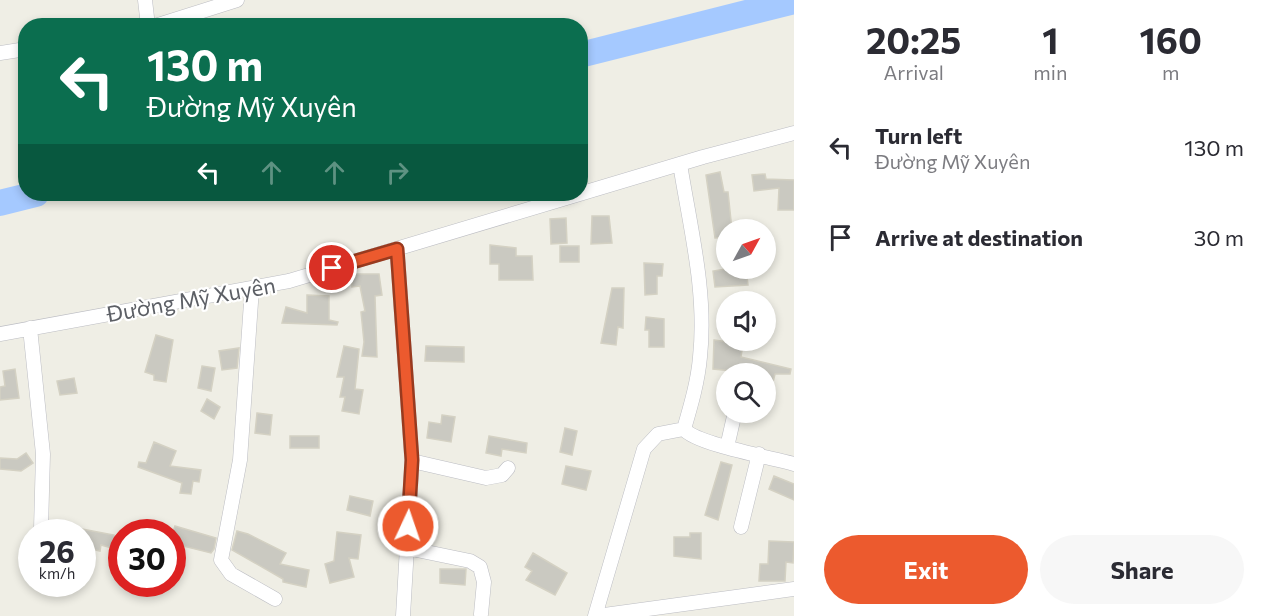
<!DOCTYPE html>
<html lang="en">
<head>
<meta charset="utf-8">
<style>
	body { margin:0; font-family:Commissioner,sans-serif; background:#f7f7f7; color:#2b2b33; height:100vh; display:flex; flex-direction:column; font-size:22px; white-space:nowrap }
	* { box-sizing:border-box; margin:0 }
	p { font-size:20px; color:#7c7c81 }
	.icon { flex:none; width:33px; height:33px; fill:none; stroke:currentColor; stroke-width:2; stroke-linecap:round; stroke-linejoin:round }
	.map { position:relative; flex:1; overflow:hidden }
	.details { display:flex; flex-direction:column; background:#fff; width:480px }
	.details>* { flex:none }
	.hud { position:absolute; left:18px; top:18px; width:570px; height:183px; border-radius:24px; box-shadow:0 3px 9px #0003; background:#0b6e4f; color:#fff; overflow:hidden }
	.needle { width:39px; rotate:50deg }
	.buttons { position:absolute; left:716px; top:219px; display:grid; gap:12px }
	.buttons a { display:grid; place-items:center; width:60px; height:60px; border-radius:50%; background:#fff; box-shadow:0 3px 9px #0003; font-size:30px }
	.speed { position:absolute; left:18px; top:519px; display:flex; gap:12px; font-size:30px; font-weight:700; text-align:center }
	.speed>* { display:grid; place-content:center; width:78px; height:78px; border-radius:50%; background:#fff; box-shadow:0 3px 9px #0003; line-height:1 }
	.speed small { font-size:15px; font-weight:400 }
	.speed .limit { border:9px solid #d22; background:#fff; color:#111 }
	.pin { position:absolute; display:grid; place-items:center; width:51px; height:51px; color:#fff; margin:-26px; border:3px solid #fff; border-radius:50%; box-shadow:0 2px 6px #0007 }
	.me { position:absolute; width:66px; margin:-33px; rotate:3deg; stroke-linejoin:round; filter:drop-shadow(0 0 4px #0008) }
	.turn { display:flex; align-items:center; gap:21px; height:126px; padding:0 30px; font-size:27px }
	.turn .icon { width:78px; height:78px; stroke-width:2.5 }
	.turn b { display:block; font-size:42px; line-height:51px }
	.lanes { display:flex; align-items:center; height:57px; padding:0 30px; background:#0003; justify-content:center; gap:30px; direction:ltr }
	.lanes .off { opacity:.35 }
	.eta { display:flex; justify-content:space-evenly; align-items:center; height:102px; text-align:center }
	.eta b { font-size:36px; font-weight:700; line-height:42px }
	.primary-button { display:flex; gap:12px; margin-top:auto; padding:12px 30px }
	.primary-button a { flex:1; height:69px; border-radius:36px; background:#ec5a2e; color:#fff; font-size:24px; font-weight:700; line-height:69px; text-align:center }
	.primary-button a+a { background:#f7f7f7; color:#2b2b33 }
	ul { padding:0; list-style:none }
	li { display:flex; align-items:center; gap:18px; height:90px; padding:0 30px }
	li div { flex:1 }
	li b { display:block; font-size:22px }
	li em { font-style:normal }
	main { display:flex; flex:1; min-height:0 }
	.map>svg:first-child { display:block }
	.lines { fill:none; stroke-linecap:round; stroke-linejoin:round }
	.river { stroke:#a5c9ff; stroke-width:26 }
	.building { fill:#cac9c1; stroke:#d4d1c3; stroke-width:1.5 }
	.street-casing { stroke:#bcbdc3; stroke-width:15 }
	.street { stroke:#fff; stroke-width:14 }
	.route-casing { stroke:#993a1e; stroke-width:15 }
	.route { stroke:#ec5a2e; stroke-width:10 }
	.labels { text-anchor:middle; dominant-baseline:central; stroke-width:4.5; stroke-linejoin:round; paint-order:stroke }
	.street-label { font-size:22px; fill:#5c5f65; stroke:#fff }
</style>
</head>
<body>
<main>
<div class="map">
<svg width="794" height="616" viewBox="0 0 794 616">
	<rect width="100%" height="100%" fill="#efeee5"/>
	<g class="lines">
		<path class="river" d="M 580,55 L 794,1
			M 0,203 L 36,194"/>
	</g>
	<path class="building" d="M 720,172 L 724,192 L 728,192 L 732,230 L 726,230 L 726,237 L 715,238 L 706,175 Z
		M 765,174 L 766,179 L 794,180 L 794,210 L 778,210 L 779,188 L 754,191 L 752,175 Z
		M 592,216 L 609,216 L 612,243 L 591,244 Z
		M 566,218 L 567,243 L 551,244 L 550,219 Z
		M 490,245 L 516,248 L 516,256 L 532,256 L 533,280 L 499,280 L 499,264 L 490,264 Z
		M 560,246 L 579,246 L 579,262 L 560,262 Z
		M 644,263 L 663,264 L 662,276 L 657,276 L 657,294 L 645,295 Z
		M 731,268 L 746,268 L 748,285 L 715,287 L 713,271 Z
		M 352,274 L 379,274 L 382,295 L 375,296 L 377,357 L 362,356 L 364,342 L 361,312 L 365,311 L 360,286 L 352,287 Z
		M 612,288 L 624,288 L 623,328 L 618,327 L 616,345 L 601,343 Z
		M 307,295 L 329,296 L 329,320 L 338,322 L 337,325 L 282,323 L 286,307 L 307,313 Z
		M 646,317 L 664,319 L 664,347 L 649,347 L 649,330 L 645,330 Z
		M 156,335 L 173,340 L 166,382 L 154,380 L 154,375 L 145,372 Z
		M 714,340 L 743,344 L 741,357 L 791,369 L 790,374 L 775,374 L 769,398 L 765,398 L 765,374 L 713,369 Z
		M 344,346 L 359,349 L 355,389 L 363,390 L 359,414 L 342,411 L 345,397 L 340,397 L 344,377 L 337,377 Z
		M 426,346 L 464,347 L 464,362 L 425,361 Z
		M 239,348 L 237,368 L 222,370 L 219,351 Z
		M 202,366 L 215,368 L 211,391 L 198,388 Z
		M 15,369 L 19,398 L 0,400 L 0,387 L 5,386 L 3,371 Z
		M 74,378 L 77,393 L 60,395 L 57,381 Z
		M 207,399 L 220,407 L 214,419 L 201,411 Z
		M 257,413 L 272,415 L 270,435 L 255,433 Z
		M 442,415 L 455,417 L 451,442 L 427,438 L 429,422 L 441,424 Z
		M 565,428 L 577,431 L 572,455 L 560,452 Z
		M 290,436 L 319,436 L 319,448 L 290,448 Z
		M 489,436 L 527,443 L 526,453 L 502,449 L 501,456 L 486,453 Z
		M 154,442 L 176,451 L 170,466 L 201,470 L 199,482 L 193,481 L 191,494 L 180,493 L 182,483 L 138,467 L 139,462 L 146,463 Z
		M 26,453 L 33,463 L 21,471 L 0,469 L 0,458 L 17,459 Z
		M 721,462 L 732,465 L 718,520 L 705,515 Z
		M 566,466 L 591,471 L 586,490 L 562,484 Z
		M 774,476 L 794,484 L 794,500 L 769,489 Z
		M 350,496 L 373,501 L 370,516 L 347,510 Z
		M 175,526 L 216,538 L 214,549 L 211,553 L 175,544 L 176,538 L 172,535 Z
		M 82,529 L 114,535 L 112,548 L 101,545 L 100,551 L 82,547 Z
		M 237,531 L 248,534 L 286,553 L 280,564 L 309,570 L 306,587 L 283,582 L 283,579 L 232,550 Z
		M 337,532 L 361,535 L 358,559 L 349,558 L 354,577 L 330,583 L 325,564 L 334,561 Z
		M 690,533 L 701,533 L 701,559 L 674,556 L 674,537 L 690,537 Z
		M 769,541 L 794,542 L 793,563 L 786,562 L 785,581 L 759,581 L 760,564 L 768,564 Z
		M 533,553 L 567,573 L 555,595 L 526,580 L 532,571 L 525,567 Z
		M 440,569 L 466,569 L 465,585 L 440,583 Z"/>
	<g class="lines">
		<defs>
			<path id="street" d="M 145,0 L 148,26
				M 155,26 L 237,0
				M 0,53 L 26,49
				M 680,164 C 690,227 707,292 700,357 C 698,381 691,405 684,429 C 695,444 773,458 794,464
				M 397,249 L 412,461 L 403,616
				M 252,288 L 240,460 L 221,560 L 231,574 L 275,599
				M 30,328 L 43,454 L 41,529
				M 0,334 L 289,281 L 703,157 L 794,133
				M 727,447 L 735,412
				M 412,461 L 486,478 L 502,475 L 508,468
				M 741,527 L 759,454
				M 407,548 L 470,561 L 480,567 L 484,582 L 481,614
				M 595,616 L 644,449 L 658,434 L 684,429
				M 597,616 L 794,589"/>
		</defs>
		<use href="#street" class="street-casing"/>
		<use href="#street" class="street"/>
	</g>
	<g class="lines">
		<defs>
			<path id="route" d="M 332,268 L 397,249 L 412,460 L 408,526"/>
		</defs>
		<use href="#route" class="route-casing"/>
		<use href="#route" class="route"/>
	</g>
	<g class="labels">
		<g class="street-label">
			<text transform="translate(191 299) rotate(-10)">Đường Mỹ Xuyên</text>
		</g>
	</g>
</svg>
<div class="buttons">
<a><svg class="needle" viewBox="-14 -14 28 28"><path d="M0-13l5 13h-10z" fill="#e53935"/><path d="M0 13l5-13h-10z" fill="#7c7c81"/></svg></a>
<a><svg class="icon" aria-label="sound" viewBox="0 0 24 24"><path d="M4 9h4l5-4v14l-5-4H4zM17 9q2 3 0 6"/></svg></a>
<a><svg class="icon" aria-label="search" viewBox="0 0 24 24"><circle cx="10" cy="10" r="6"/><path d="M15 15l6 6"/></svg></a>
</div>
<div class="speed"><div>26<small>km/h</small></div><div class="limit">30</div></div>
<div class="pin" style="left:332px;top:268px;background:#d93025"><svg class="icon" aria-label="arrive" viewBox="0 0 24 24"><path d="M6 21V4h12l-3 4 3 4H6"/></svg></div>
<svg class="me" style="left:408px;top:526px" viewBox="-20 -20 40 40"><circle r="17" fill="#ec5a2e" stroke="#fff" stroke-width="3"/><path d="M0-11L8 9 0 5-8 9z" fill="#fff"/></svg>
<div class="hud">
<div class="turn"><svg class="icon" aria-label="left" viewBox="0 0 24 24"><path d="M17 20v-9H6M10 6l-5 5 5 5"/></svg><div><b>130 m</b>Đường Mỹ Xuyên</div></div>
<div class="lanes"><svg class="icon" aria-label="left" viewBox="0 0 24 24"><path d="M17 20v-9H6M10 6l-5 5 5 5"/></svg><svg class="icon off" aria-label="ahead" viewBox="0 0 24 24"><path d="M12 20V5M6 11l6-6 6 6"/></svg><svg class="icon off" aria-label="ahead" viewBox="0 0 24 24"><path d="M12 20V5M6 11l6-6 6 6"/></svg><svg class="icon off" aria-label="right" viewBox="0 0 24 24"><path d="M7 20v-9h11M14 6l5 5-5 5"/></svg></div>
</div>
</div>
<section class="details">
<div class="eta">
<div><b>20:25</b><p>Arrival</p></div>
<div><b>1</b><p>min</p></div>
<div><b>160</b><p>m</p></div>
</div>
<ul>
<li><svg class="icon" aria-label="left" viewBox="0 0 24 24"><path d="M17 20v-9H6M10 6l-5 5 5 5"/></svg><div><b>Turn left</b><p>Đường Mỹ Xuyên</p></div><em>130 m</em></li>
<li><svg class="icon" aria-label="arrive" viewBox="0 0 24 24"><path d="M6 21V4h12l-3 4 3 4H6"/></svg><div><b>Arrive at destination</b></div><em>30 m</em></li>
</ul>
<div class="primary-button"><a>Exit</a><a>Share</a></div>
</section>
</main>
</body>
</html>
